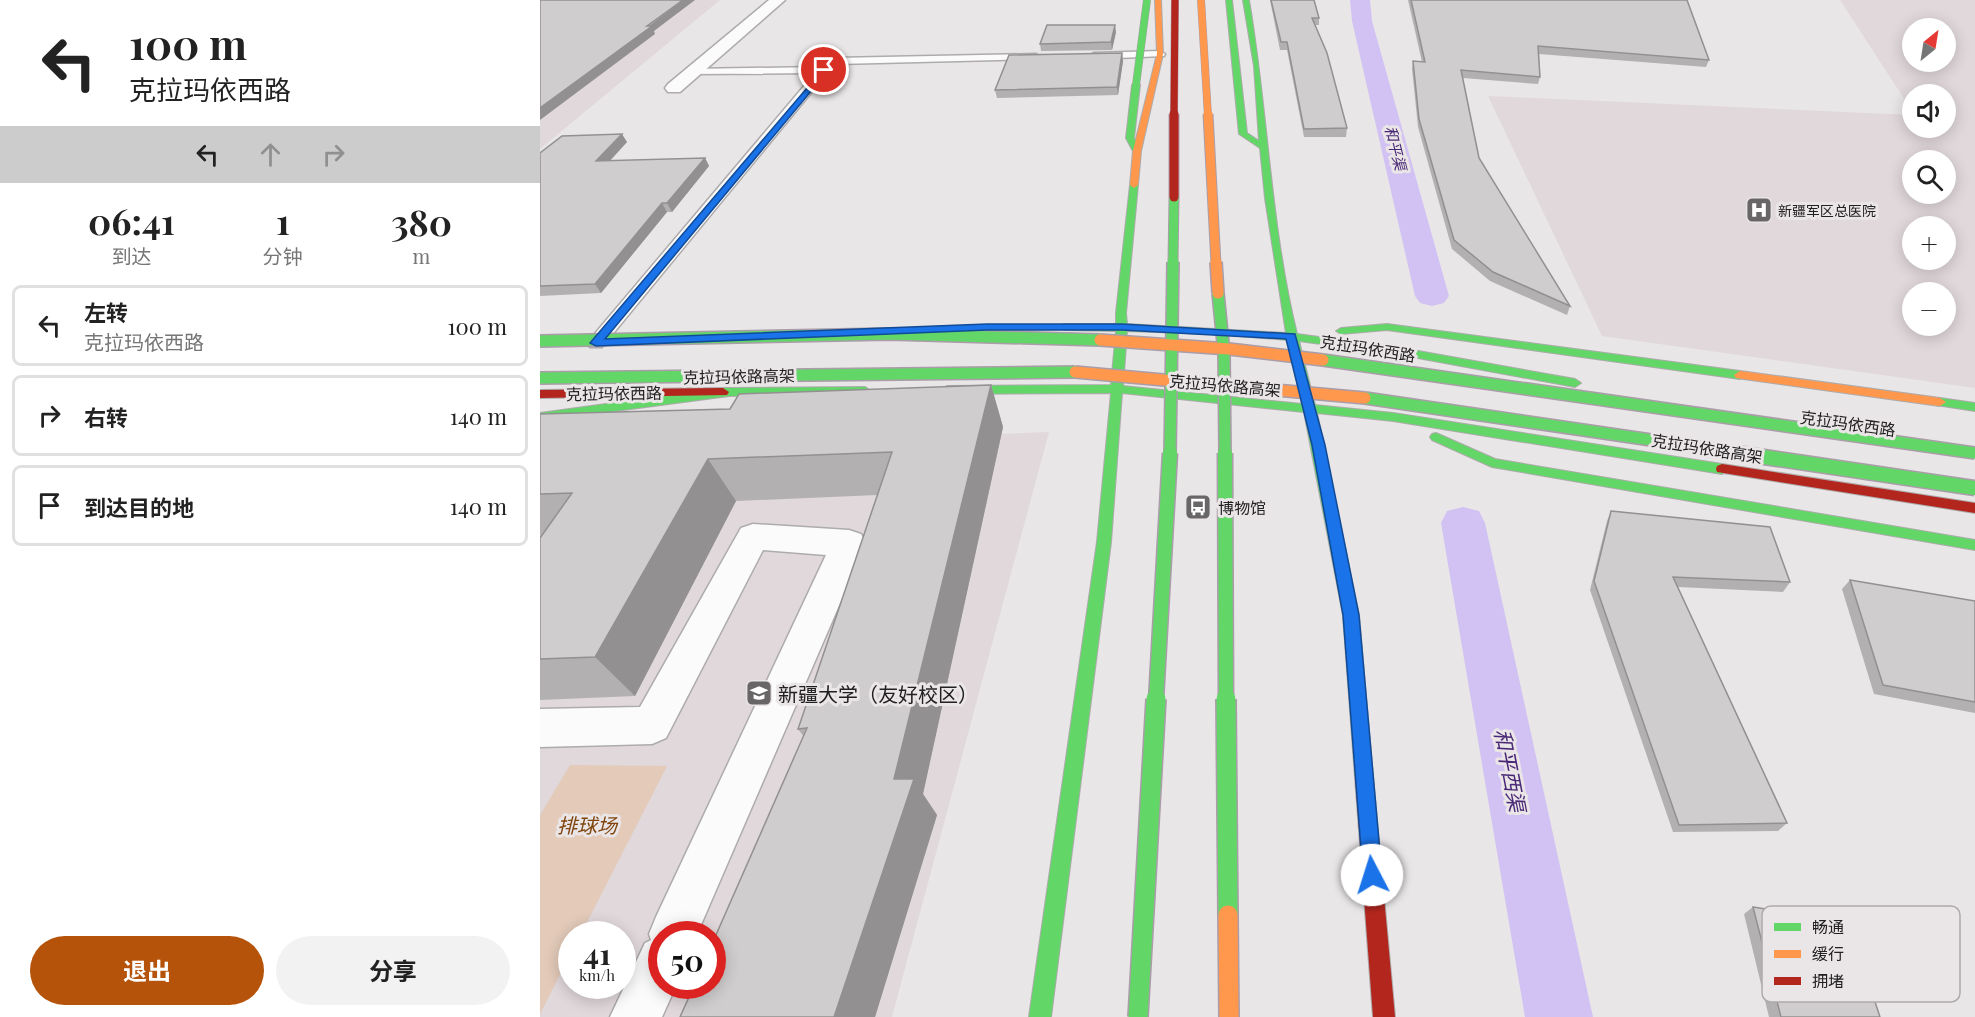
<!DOCTYPE html>
<html lang="zh">
<head>
<meta charset="utf-8">
<style>
	body { margin:0; font-family:"Playfair Display","Noto Sans SC",serif; background:#f2f2f2; color:#222; height:100vh; display:flex; flex-direction:column; font-size:22px; white-space:nowrap }
	* { box-sizing:border-box; margin:0 }
	p { font-size:20px; color:#767676 }
	.icon { flex:none; width:33px; height:33px; fill:none; stroke:currentColor; stroke-width:2; stroke-linecap:round; stroke-linejoin:round }
	.map { position:relative; flex:1; overflow:hidden }
	.side { display:flex; flex-direction:column; background:#fff; width:540px }
	.side>* { flex:none }
	.top-card { background:#fff; color:#222; overflow:hidden }
	.needle { width:39px; rotate:30deg }
	.tools { position:absolute; left:1362px; top:18px; display:grid; gap:12px }
	.tools a { display:grid; place-items:center; width:54px; height:54px; border-radius:50%; background:#fff; box-shadow:0 3px 15px #0003; font-size:30px }
	.speed { position:absolute; left:18px; top:921px; display:flex; gap:12px; font-size:30px; font-weight:700; text-align:center }
	.speed>* { display:grid; place-content:center; width:78px; height:78px; border-radius:50%; background:#fff; box-shadow:0 3px 15px #0003; line-height:1 }
	.speed small { font-size:15px; font-weight:400 }
	.speed .limit { border:9px solid #d22; background:#fff; color:#111 }
	.pin { position:absolute; display:grid; place-items:center; width:51px; height:51px; color:#fff; margin:-26px; border:3px solid #fff; border-radius:50%; box-shadow:0 2px 6px #0007 }
	.me { position:absolute; width:66px; margin:-33px; rotate:355deg; stroke-linejoin:round; filter:drop-shadow(0 0 4px #0008) }
	.turn { display:flex; align-items:center; gap:21px; height:126px; padding:0 30px; font-size:27px }
	.turn .icon { width:78px; height:78px; stroke-width:2.5 }
	.turn b { display:block; font-size:42px; line-height:51px }
	.lanes { display:flex; align-items:center; height:57px; padding:0 30px; background:#0003; justify-content:center; gap:30px; direction:ltr }
	.lanes .off { opacity:.35 }
	.eta { display:flex; justify-content:space-evenly; align-items:center; height:102px; text-align:center }
	.eta b { font-size:36px; font-weight:700; line-height:42px }
	.action { display:flex; gap:12px; margin-top:auto; padding:12px 30px }
	.action a { flex:1; height:69px; border-radius:36px; background:#b45309; color:#fff; font-size:24px; font-weight:700; line-height:69px; text-align:center }
	.action a+a { background:#f2f2f2; color:#222 }
	ul { padding:0; list-style:none }
	li { display:flex; align-items:center; gap:18px; height:81px; margin:0 12px 9px; padding:0 18px; border:3px solid #e0e0e0; border-radius:9px }
	li div { flex:1 }
	li b { display:block; font-size:22px }
	li em { font-style:normal }
	main { display:flex; flex:1; min-height:0 }
	.map>svg:first-child { display:block }
	.built { fill:#e1d8db; fill-rule:evenodd }
	.green { fill:#e3cab9 }
	.lines { fill:none; stroke-linecap:round; stroke-linejoin:round }
	.canal { fill:#d2c2f3; fill-rule:evenodd }
	.lane-casing { stroke:#adabac; stroke-width:3 }
	.street-casing { stroke:#adabac; stroke-width:3 }
	.fast-casing { stroke:#adabac; stroke-width:2 }
	.slow-casing { stroke:#adabac; stroke-width:2 }
	.jam-casing { stroke:#adabac; stroke-width:2 }
	.lane { fill:#fcfbfb; fill-rule:evenodd }
	.street { fill:#fcfbfb; fill-rule:evenodd }
	.fast { fill:#63d668; fill-rule:evenodd }
	.slow { fill:#ff974d; fill-rule:evenodd }
	.jam { fill:#b3261e; fill-rule:evenodd }
	.fast-bridge-far4-casing { stroke:#aa9da9; stroke-width:8; stroke-linecap:butt }
	.fast-bridge-far3-casing { stroke:#aa9da9; stroke-width:11; stroke-linecap:butt }
	.fast-bridge-far2-casing { stroke:#aa9da9; stroke-width:14; stroke-linecap:butt }
	.fast-bridge-far1-casing { stroke:#aa9da9; stroke-width:17; stroke-linecap:butt }
	.fast-bridge-casing { stroke:#aa9da9; stroke-width:22; stroke-linecap:butt }
	.slow-bridge-far3-casing { stroke:#aa9da9; stroke-width:8; stroke-linecap:butt }
	.slow-bridge-far2-casing { stroke:#aa9da9; stroke-width:11; stroke-linecap:butt }
	.slow-bridge-far1-casing { stroke:#aa9da9; stroke-width:14; stroke-linecap:butt }
	.slow-bridge-casing { stroke:#aa9da9; stroke-width:22; stroke-linecap:butt }
	.jam-bridge-far1-casing { stroke:#aa9da9; stroke-width:8; stroke-linecap:butt }
	.jam-bridge-casing { stroke:#aa9da9; stroke-width:11; stroke-linecap:butt }
	.fast-bridge-far4 { stroke:#63d668; stroke-width:7 }
	.fast-bridge-far3 { stroke:#63d668; stroke-width:9 }
	.fast-bridge-far2 { stroke:#63d668; stroke-width:11 }
	.fast-bridge-far1 { stroke:#63d668; stroke-width:14 }
	.fast-bridge { stroke:#63d668; stroke-width:19 }
	.slow-bridge-far3 { stroke:#ff974d; stroke-width:7 }
	.slow-bridge-far2 { stroke:#ff974d; stroke-width:9 }
	.slow-bridge-far1 { stroke:#ff974d; stroke-width:11 }
	.slow-bridge { stroke:#ff974d; stroke-width:19 }
	.jam-bridge-far1 { stroke:#b3261e; stroke-width:7 }
	.jam-bridge { stroke:#b3261e; stroke-width:9 }
	.wall { fill:#b3b0b1 }
	.shaded-wall { fill:#929090 }
	.building { fill:#d0cdce; stroke:#929090; stroke-width:1.5 }
	.route { fill:#1a73e8; stroke:#114b97; stroke-width:1.5 }
	.labels { text-anchor:middle; dominant-baseline:central; stroke-width:6; stroke-linejoin:round; paint-order:stroke }
	.far-poi-label { font-size:14px; fill:#222121; stroke:#eae5e6; text-anchor:start }
	.far-water-label { font-size:15px; font-style:italic; fill:#492977; stroke:#eae5e6 }
	.street-label { font-size:16px; fill:#222121; stroke:#eae5e6 }
	.poi-label { font-size:16px; fill:#222121; stroke:#eae5e6; text-anchor:start }
	.near-poi-label { font-size:20px; fill:#222121; stroke:#eae5e6; text-anchor:start }
	.near-park-label { font-size:20px; font-style:italic; fill:#80450d; stroke:#eae5e6 }
	.near-water-label { font-size:21px; font-style:italic; fill:#492977; stroke:#eae5e6 }
	.key { fill:#eae5e6; stroke:#aeaaab; stroke-width:1.5 }
	.key-label { font-size:16px; fill:#222121 }
</style>
</head>
<body>
<main>
<section class="side">
<div class="top-card">
<div class="turn"><svg class="icon" aria-label="left" viewBox="0 0 24 24"><path d="M17 20v-9H6M10 6l-5 5 5 5"/></svg><div><b>100 m</b>克拉玛依西路</div></div>
<div class="lanes"><svg class="icon" aria-label="left" viewBox="0 0 24 24"><path d="M17 20v-9H6M10 6l-5 5 5 5"/></svg><svg class="icon off" aria-label="ahead" viewBox="0 0 24 24"><path d="M12 20V5M6 11l6-6 6 6"/></svg><svg class="icon off" aria-label="right" viewBox="0 0 24 24"><path d="M7 20v-9h11M14 6l5 5-5 5"/></svg></div>
</div>
<div class="eta">
<div><b>06:41</b><p>到达</p></div>
<div><b>1</b><p>分钟</p></div>
<div><b>380</b><p>m</p></div>
</div>
<ul>
<li><svg class="icon" aria-label="left" viewBox="0 0 24 24"><path d="M17 20v-9H6M10 6l-5 5 5 5"/></svg><div><b>左转</b><p>克拉玛依西路</p></div><em>100 m</em></li>
<li><svg class="icon" aria-label="right" viewBox="0 0 24 24"><path d="M7 20v-9h11M14 6l5 5-5 5"/></svg><div><b>右转</b></div><em>140 m</em></li>
<li><svg class="icon" aria-label="arrive" viewBox="0 0 24 24"><path d="M6 21V4h12l-3 4 3 4H6"/></svg><div><b>到达目的地</b></div><em>140 m</em></li>
</ul>
<div class="action"><a>退出</a><a>分享</a></div>
</section>
<div class="map">
<svg width="1435" height="1017" viewBox="0 0 1435 1017">
	<rect width="100%" height="100%" fill="#e9e6e7"/>
	<path class="built" d="M 0,0 L 180,0 L 0,149 Z
		M 1300,0 L 1435,0 L 1435,388 L 1062,336 L 948,96 L 1372,115 L 1372,128 L 1406,128 L 1406,94 L 1372,94 L 1372,111 ZM 1372,28 L 1406,28 L 1406,62 L 1372,62 ZM 1372,160 L 1406,160 L 1406,194 L 1372,194 ZM 1372,226 L 1406,226 L 1406,260 L 1372,260 ZM 1372,292 L 1406,292 L 1406,326 L 1372,326 Z
		M 509,432 L 352,1017 L 0,1017 L 0,451 ZM 32,934 L 82,934 L 82,986 L 32,986 ZM 122,934 L 172,934 L 172,986 L 122,986 Z"/>
	<path class="green" d="M 30,765 L 127,766 L 41,934 L 32,934 L 31,953 L 0,1014 L 0,815 Z"/>
	<g class="lines">
		<path class="canal" d="M 810,0 L 830,0 L 832,21 L 909,296 L 904,303 L 892,306 L 880,303 L 875,296 L 812,21 Z
			M 923,507 L 939,511 L 945,523 L 1053,1017 L 985,1017 L 901,523 L 907,511 Z"/>
		<defs>
			<path id="lane" d="M 620,51 L 625,54 L 624,56 L 554,59 L 549,56 L 554,53 Z
				M 496,54 L 501,57 L 500,59 L 298,64 L 288,72 L 62,347 L 50,347 L 47,343 L 275,73 L 154,74 L 150,73 L 150,69 L 281,67 L 295,58 Z"/>
			<path id="street" d="M 229,0 L 245,0 L 140,92 L 128,92 L 125,88 L 128,84 Z
				M 213,524 L 309,530 L 321,534 L 326,543 L 157,934 L 122,934 L 122,986 L 136,986 L 122,1017 L 70,1017 L 105,943 L 111,940 L 109,934 L 116,917 L 286,555 L 223,550 L 126,738 L 112,744 L 0,747 L 0,709 L 100,707 L 201,528 Z"/>
			<path id="fast" d="M 686,0 L 692,0 L 707,133 L 719,141 L 714,66 L 703,0 L 709,0 C 728,111 730,224 757,334 L 867,349 L 1035,379 L 1041,383 L 1035,387 L 867,356 L 759,341 L 775,405 L 853,413 L 1182,464 L 1188,469 L 1182,474 L 853,421 L 777,413 L 819,615 L 833,777 L 830,783 L 824,785 L 818,783 L 815,777 L 803,615 L 764,412 L 582,393 L 571,542 L 511,1017 L 489,1017 L 557,542 L 571,393 L 407,394 L 401,390 L 407,386 L 571,385 L 576,331 L 524,330 L 519,327 L 524,324 L 576,324 L 576,313 L 590,185 L 594,182 L 598,185 L 586,313 L 587,324 L 746,333 L 725,198 L 720,148 L 699,134 ZM 587,331 L 675,334 L 748,340 L 762,404 L 583,386 Z
				M 596,83 L 600,85 L 594,138 L 601,151 L 597,153 L 594,153 L 586,138 L 592,85 Z
				M 847,324 L 1200,371 L 1206,375 L 1200,379 L 847,330 L 801,334 L 796,331 L 801,328 Z
				M 325,387 L 331,391 L 329,394 L 189,396 L 0,421 L 0,413 L 183,388 Z
				M 1400,398 L 1435,403 L 1435,411 L 1396,405 L 1394,402 Z
				M 896,433 L 955,459 L 1435,540 L 1435,550 L 952,467 L 892,440 L 890,437 L 892,434 Z"/>
			<path id="slow" d="M 615,0 L 621,0 L 623,54 L 601,151 L 598,185 L 594,188 L 590,185 L 593,151 L 617,54 Z
				M 1200,371 L 1400,398 L 1406,402 L 1400,406 L 1196,378 L 1194,375 Z"/>
			<path id="jam" d="M 183,388 L 189,392 L 187,395 L 0,398 L 0,390 Z
				M 1182,464 L 1435,503 L 1435,513 L 1177,472 L 1176,469 L 1177,466 Z
				M 824,769 L 830,771 L 833,777 L 855,1017 L 833,1017 L 815,777 L 818,771 Z"/>
		</defs>
		<use href="#lane" class="lane-casing"/>
		<use href="#street" class="street-casing"/>
		<use href="#fast" class="fast-casing"/>
		<use href="#slow" class="slow-casing"/>
		<use href="#jam" class="jam-casing"/>
		<use href="#lane" class="lane"/>
		<use href="#street" class="street"/>
		<use href="#fast" class="fast"/>
		<use href="#slow" class="slow"/>
		<use href="#jam" class="jam"/>
		<defs>
			<path id="fast-bridge-far4" d="M 596,85 L 607,0"/>
			<path id="fast-bridge-far3" d="M 633,264 L 634,197"/>
			<path id="fast-bridge-far2" d="M 678,293 L 684,353 L 685,454
				M 0,341 L 350,334 L 560,340
				M 783,360 L 1435,453
				M 0,378 L 535,372
				M 825,398 L 1207,454
				M 630,454 L 633,262"/>
			<path id="fast-bridge-far1" d="M 685,453 L 686,700
				M 1197,453 L 1435,488
				M 616,700 L 630,453"/>
			<path id="fast-bridge" d="M 686,699 L 688,915
				M 598,1017 L 616,699"/>
			<path id="slow-bridge-far3" d="M 661,0 L 668,116"/>
			<path id="slow-bridge-far2" d="M 668,114 L 676,264"/>
			<path id="slow-bridge-far1" d="M 676,262 L 678,293
				M 560,340 L 689,349 L 783,360
				M 535,372 L 825,398"/>
			<path id="slow-bridge" d="M 688,915 L 689,1017"/>
			<path id="jam-bridge-far1" d="M 634,116 L 635,0"/>
			<path id="jam-bridge" d="M 634,197 L 634,114"/>
		</defs>
		<use href="#fast-bridge-far4" class="fast-bridge-far4-casing"/>
		<use href="#fast-bridge-far3" class="fast-bridge-far3-casing"/>
		<use href="#fast-bridge-far2" class="fast-bridge-far2-casing"/>
		<use href="#fast-bridge-far1" class="fast-bridge-far1-casing"/>
		<use href="#fast-bridge" class="fast-bridge-casing"/>
		<use href="#slow-bridge-far3" class="slow-bridge-far3-casing"/>
		<use href="#slow-bridge-far2" class="slow-bridge-far2-casing"/>
		<use href="#slow-bridge-far1" class="slow-bridge-far1-casing"/>
		<use href="#slow-bridge" class="slow-bridge-casing"/>
		<use href="#jam-bridge-far1" class="jam-bridge-far1-casing"/>
		<use href="#jam-bridge" class="jam-bridge-casing"/>
		<use href="#fast-bridge-far4" class="fast-bridge-far4"/>
		<use href="#fast-bridge-far3" class="fast-bridge-far3"/>
		<use href="#fast-bridge-far2" class="fast-bridge-far2"/>
		<use href="#fast-bridge-far1" class="fast-bridge-far1"/>
		<use href="#fast-bridge" class="fast-bridge"/>
		<use href="#slow-bridge-far3" class="slow-bridge-far3"/>
		<use href="#slow-bridge-far2" class="slow-bridge-far2"/>
		<use href="#slow-bridge-far1" class="slow-bridge-far1"/>
		<use href="#slow-bridge" class="slow-bridge"/>
		<use href="#jam-bridge-far1" class="jam-bridge-far1"/>
		<use href="#jam-bridge" class="jam-bridge"/>
	</g>
	<path class="wall" d="M 730,0 L 774,0 L 779,18 L 779,25 L 775,25 L 807,128 L 806,137 L 764,137 L 747,50 L 740,50 Z
		M 868,0 L 1147,0 L 1169,60 L 1166,67 L 999,54 L 1000,77 L 998,84 L 923,78 L 939,158 L 1030,306 L 1027,315 L 950,281 L 912,249 L 878,127 L 872,69 L 873,61 L 882,62 Z
		M 576,32 L 572,50 L 501,51 L 500,44 Z
		M 582,53 L 583,61 L 578,95 L 457,98 L 455,90 Z
		M 87,142 L 70,161 L 165,158 L 169,166 L 132,212 L 127,212 L 61,293 L 0,296 L 0,153 Z
		M 451,385 L 463,427 L 383,794 L 397,815 L 335,1017 L 140,1017 L 264,737 L 258,729 L 337,495 L 196,501 L 95,696 L 0,700 L 0,414 L 190,409 Z
		M 1071,511 L 1250,582 L 1243,592 L 1138,587 L 1247,823 L 1238,831 L 1133,832 L 1050,590 L 1067,521 Z
		M 1310,580 L 1435,601 L 1435,713 L 1334,694 L 1302,589 Z
		M 1213,907 L 1340,1017 L 1229,1017 L 1204,914 Z"/>
	<path class="shaded-wall" d="M 143,0 L 155,0 L 114,31 L 115,34 L 0,120 L 0,108 Z
		M 575,25 L 576,32 L 572,50 L 571,42 Z
		M 582,53 L 583,61 L 578,95 L 577,87 Z
		M 82,134 L 87,142 L 61,170 L 56,161 Z
		M 165,158 L 169,166 L 132,212 L 127,203 Z
		M 122,203 L 127,212 L 61,293 L 55,284 Z
		M 451,385 L 463,427 L 383,794 L 397,815 L 335,1017 L 294,1017 L 354,779 Z
		M 168,459 L 196,501 L 95,696 L 55,657 Z"/>
	<path class="building" d="M 0,0 L 143,0 L 107,26 L 112,26 L 0,108 Z
		M 731,0 L 774,0 L 779,18 L 772,18 L 787,53 L 807,128 L 764,129 L 747,42 L 741,42 Z
		M 871,0 L 1147,0 L 1169,60 L 998,46 L 1000,77 L 921,70 L 939,158 L 1030,306 L 953,272 L 914,240 L 879,119 L 873,61 L 885,62 Z
		M 507,25 L 575,25 L 571,42 L 500,44 Z
		M 582,53 L 577,87 L 455,90 L 469,55 Z
		M 82,134 L 56,161 L 165,158 L 127,203 L 122,203 L 55,284 L 0,286 L 0,153 L 22,136 Z
		M 451,385 L 354,779 L 374,779 L 294,1017 L 140,1017 L 154,986 L 172,986 L 172,944 L 267,728 L 258,729 L 352,452 L 168,459 L 55,657 L 0,659 L 0,538 L 32,493 L 0,494 L 0,414 L 190,409 L 199,394 Z
		M 1071,511 L 1230,527 L 1250,582 L 1133,577 L 1247,823 L 1139,825 L 1054,581 Z
		M 1310,580 L 1435,601 L 1435,702 L 1343,685 Z
		M 1213,907 L 1309,922 L 1340,1017 L 1241,1017 Z"/>
	<path class="route" d="M 284,68 L 287,72 L 65,339 L 447,324 L 582,324 L 755,334 L 785,445 L 819,615 L 842,875 L 839,882 L 832,885 L 826,882 L 823,875 L 803,615 L 772,445 L 746,339 L 582,330 L 447,330 L 56,346 L 50,343 Z"/>
	<defs>
		<symbol id="hospital-square" viewBox="-11 -11 22 22"><rect x="-9" y="-9" width="18" height="18" rx="4" fill="#686666" stroke="#eae5e6"/><path d="M-5-5h3v3.5h4V-5h3V5h-3V1.5h-4V5h-3Z" fill="#fff"/></symbol>
		<symbol id="bus-square" viewBox="-11 -11 22 22"><rect x="-9" y="-9" width="18" height="18" rx="4" fill="#686666" stroke="#eae5e6"/><path d="M-5-6H5V4H4V6H2V4H-2V6H-4V4H-5ZM-3.5-4V0h7V-4ZM-3.5 1.2v1.5H-2V1.2ZM2 1.2v1.5H3.5V1.2Z" fill="#fff"/></symbol>
		<symbol id="school-square" viewBox="-11 -11 22 22"><rect x="-9" y="-9" width="18" height="18" rx="4" fill="#686666" stroke="#eae5e6"/><path d="M0-5L7-2L0 1L-7-2ZM-4 1L0 2.5L4 1V4Q0 6-4 4Z" fill="#fff"/></symbol>
	</defs>
	<g fill-rule="evenodd">
		<use href="#hospital-square" x="1204" y="195" width="30" height="30"/>
		<use href="#bus-square" x="643" y="492" width="30" height="30"/>
		<use href="#school-square" x="204" y="678" width="30" height="30"/>
	</g>
	<g class="labels">
		<g class="far-poi-label">
			<text x="1238" y="210">新疆军区总医院</text>
		</g>
		<g class="far-water-label">
			<text transform="translate(856 148) rotate(76)">和平渠</text>
		</g>
		<g class="street-label">
			<text transform="translate(828 348) rotate(9)">克拉玛依西路</text>
			<text transform="translate(199 376) rotate(-1)">克拉玛依路高架</text>
			<text transform="translate(685 385) rotate(5)">克拉玛依路高架</text>
			<text transform="translate(74 393) rotate(-1)">克拉玛依西路</text>
			<text transform="translate(1308 423) rotate(8)">克拉玛依西路</text>
			<text transform="translate(1167 448) rotate(9)">克拉玛依路高架</text>
		</g>
		<g class="poi-label">
			<text x="678" y="507">博物馆</text>
		</g>
		<g class="near-poi-label">
			<text x="238" y="693">新疆大学（友好校区）</text>
		</g>
		<g class="near-park-label">
			<text x="47" y="824">排球场</text>
		</g>
		<g class="near-water-label">
			<text transform="translate(971 770) rotate(79)">和平西渠</text>
		</g>
	</g>
	<rect x="1222" y="906" width="198" height="96" rx="9" class="key"/>
	<rect x="1234" y="923" width="27" height="8" fill="#63d668"/>
	<rect x="1234" y="950" width="27" height="8" fill="#ff974d"/>
	<rect x="1234" y="977" width="27" height="8" fill="#b3261e"/>
	<g class="key-label">
		<text x="1272" y="933">畅通</text>
		<text x="1272" y="960">缓行</text>
		<text x="1272" y="987">拥堵</text>
	</g>
</svg>
<div class="tools">
<a><svg class="needle" viewBox="-14 -14 28 28"><path d="M0-13l5 13h-10z" fill="#e53935"/><path d="M0 13l5-13h-10z" fill="#767676"/></svg></a>
<a><svg class="icon" aria-label="sound" viewBox="0 0 24 24"><path d="M4 9h4l5-4v14l-5-4H4zM17 9q2 3 0 6"/></svg></a>
<a><svg class="icon" aria-label="search" viewBox="0 0 24 24"><circle cx="10" cy="10" r="6"/><path d="M15 15l6 6"/></svg></a>
<a>+</a>
<a>−</a>
</div>
<div class="speed"><div>41<small>km/h</small></div><div class="limit">50</div></div>
<div class="pin" style="left:284px;top:70px;background:#d93025"><svg class="icon" aria-label="arrive" viewBox="0 0 24 24"><path d="M6 21V4h12l-3 4 3 4H6"/></svg></div>
<svg class="me" style="left:832px;top:875px" viewBox="-20 -20 40 40"><circle r="19" fill="#fff"/><path d="M0-13L10 11 0 6-10 11z" fill="#1a73e8"/></svg>
</div>
</main>
</body>
</html>
